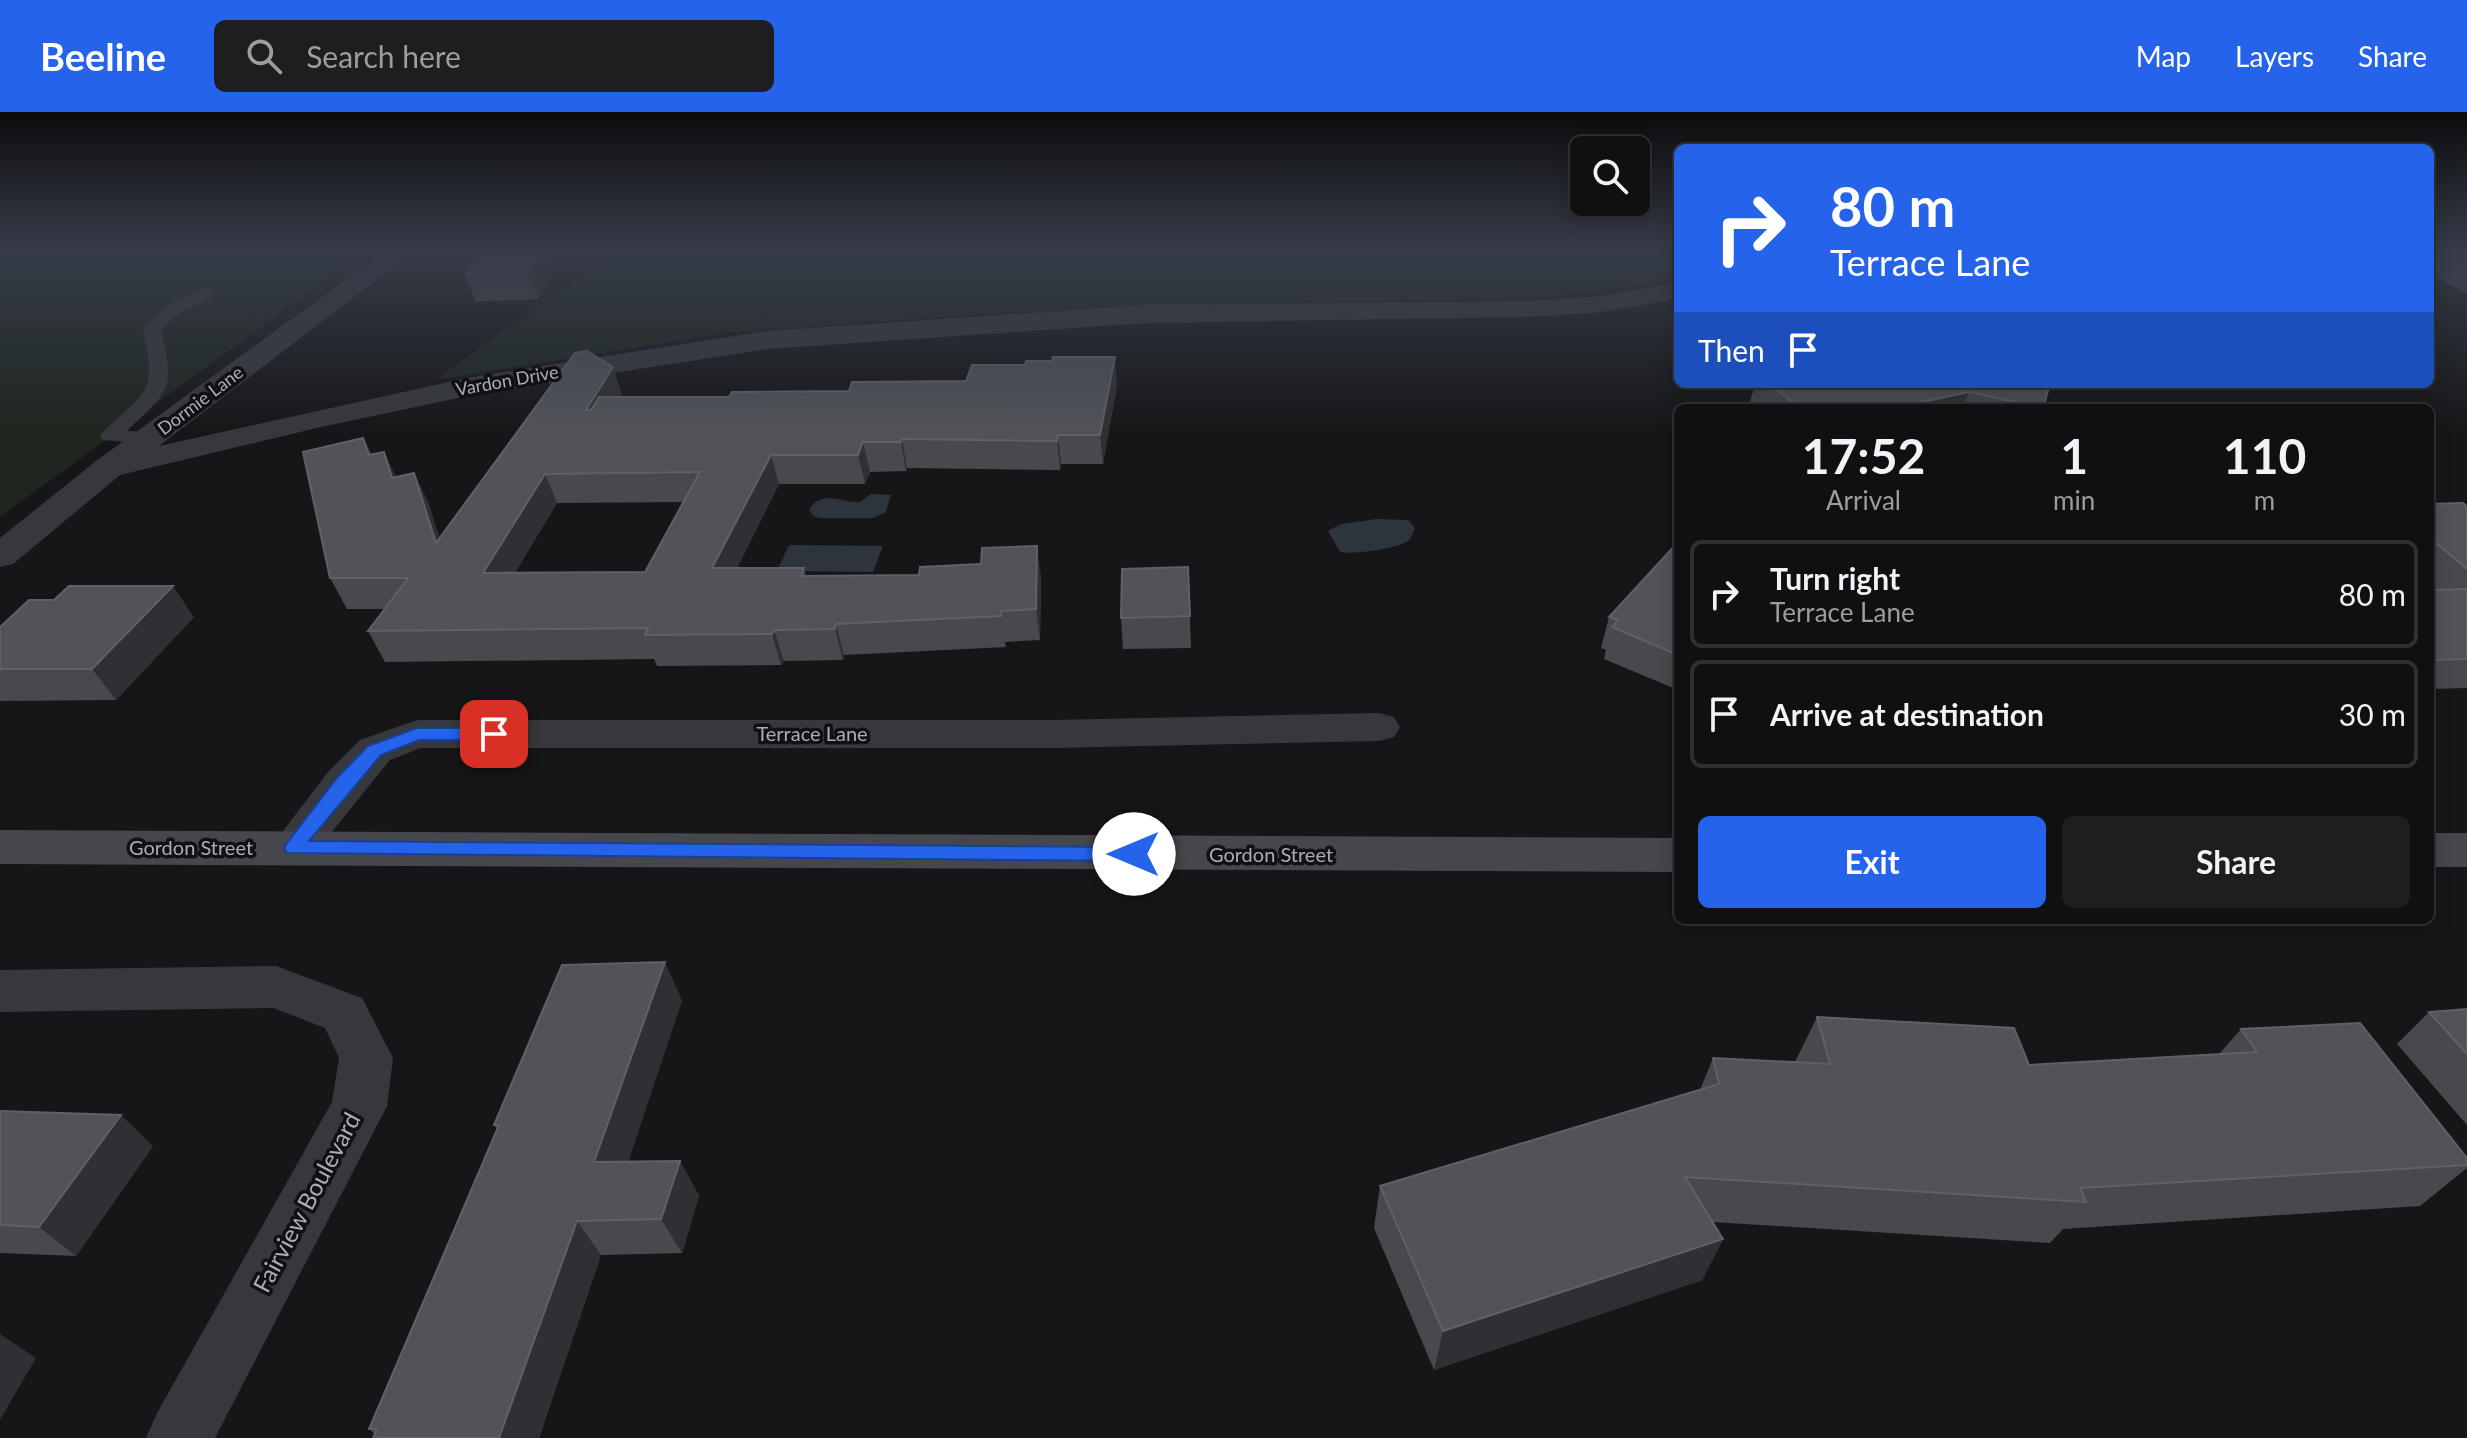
<!DOCTYPE html>
<html lang="en">
<head>
<meta charset="utf-8">
<style>
	body { margin:0; font-family:Lato,sans-serif; background:#1e1e20; color:#f1f3f6; height:100vh; display:flex; flex-direction:column; font-size:30px; white-space:nowrap }
	* { box-sizing:border-box; margin:0 }
	p { font-size:26px; color:#9c9d9f }
	.icon { flex:none; width:44px; height:44px; fill:none; stroke:currentColor; stroke-width:2; stroke-linecap:round; stroke-linejoin:round }
	.map { position:relative; flex:1; overflow:hidden }
	.panel { position:absolute; left:1674px; top:292px; width:760px; height:520px; display:flex; flex-direction:column; background:#101012; border-radius:12px; box-shadow:0 4px 20px #0003,0 0 0 2px #303032 }
	.panel>* { flex:none }
	.hud { position:absolute; left:1674px; top:32px; width:760px; height:244px; border-radius:12px; box-shadow:0 4px 20px #0003,0 0 0 2px #303032; background:#2563eb; color:#fff; overflow:hidden }
	.buttons { position:absolute; left:1570px; top:24px; display:grid; gap:16px }
	.buttons a { display:grid; place-items:center; width:80px; height:80px; border-radius:12px; background:#101012; box-shadow:0 4px 20px #0003,0 0 0 2px #303032; font-size:40px }
	.pin { position:absolute; display:grid; place-items:center; width:68px; height:68px; color:#fff; margin:-34px; border-radius:16px; box-shadow:0 4px 12px #0006 }
	.me { position:absolute; width:88px; margin:-44px; rotate:270deg; stroke-linejoin:round; filter:drop-shadow(0 0 6px #0008) }
	.turn { display:flex; align-items:center; gap:28px; height:168px; padding:0 24px; font-size:36px }
	.turn .icon { width:104px; height:104px; stroke-width:2.5 }
	.turn b { display:block; font-size:56px; line-height:68px }
	.then { display:flex; align-items:center; height:76px; padding:0 24px; background:#0003; gap:16px; font-size:30px }
	.eta { display:flex; justify-content:space-evenly; align-items:center; height:136px; text-align:center }
	.eta b { font-size:48px; font-weight:700; line-height:56px }
	.primary-button { display:flex; gap:16px; margin-top:auto; padding:16px 24px }
	.primary-button a { flex:1; height:92px; border-radius:12px; background:#2563eb; color:#fff; font-size:32px; font-weight:700; line-height:92px; text-align:center }
	.primary-button a+a { background:#1e1e20; color:#f1f3f6 }
	ul { padding:0; list-style:none }
	li { display:flex; align-items:center; gap:24px; height:108px; margin:0 16px 12px; padding:0 8px; border:4px solid #303032; border-radius:12px }
	li div { flex:1 }
	li b { display:block; font-size:30px }
	li em { font-style:normal }
	header { display:flex; align-items:center; gap:48px; box-sizing:border-box; height:112px; padding:0 40px; background:#2563eb; color:#fff }
	header strong { font-size:38px }
	nav { display:flex; gap:44px; margin-inline-start:auto; font-size:28px }
	.search { width:560px; height:72px; background:#1e1e20; display:flex; align-items:center; gap:20px; box-sizing:border-box; padding:0 28px; border-radius:12px; color:#9c9d9f; font-size:30px }
	.map>svg:first-child { display:block }
	.green { fill:#1e261f }
	.water { fill:#2c353c }
	.lines { fill:none; stroke-linecap:round; stroke-linejoin:round }
	.service { fill:#37383d; fill-rule:evenodd }
	.minor { fill:#37383d; fill-rule:evenodd }
	.secondary { fill:#45474d; fill-rule:evenodd }
	.wall { fill:#47494d; fill-rule:evenodd }
	.shaded-wall { fill:#2f3033 }
	.building { fill:#525359; stroke:#5f6168; stroke-width:2; fill-rule:evenodd }
	.route { fill:#2563eb; stroke:#184099; stroke-width:2 }
	.labels { text-anchor:middle; dominant-baseline:central; stroke-width:7; stroke-linejoin:round; paint-order:stroke }
	.far-street-label { font-size:18px; fill:#a8adb8; stroke:#111113 }
	.street-label { font-size:20px; fill:#a8adb8; stroke:#111113 }
	.near-street-label { font-size:24px; fill:#a8adb8; stroke:#111113 }
</style>
</head>
<body>
<header>
<strong>Beeline</strong>
<div class="search"><svg class="icon" aria-label="search" viewBox="0 0 24 24"><circle cx="10" cy="10" r="6"/><path d="M15 15l6 6"/></svg>Search here</div>
<nav><a>Map</a><a>Layers</a><a>Share</a></nav>
</header>
<div class="map">
<svg width="2467" height="1326" viewBox="0 0 2467 1326">
	<rect width="100%" height="100%" fill="#161618"/>
	<path class="green" d="M 0,137 L 369,137 L 0,405 Z
		M 618,137 L 1678,137 L 1678,167 L 1551,184 L 1001,201 L 724,221 L 435,268 Z"/>
	<path class="water" d="M 871,382 L 891,383 L 886,400 L 873,406 L 820,406 L 813,404 L 809,397 C 823,377 841,391 860,390 Z
		M 1377,407 L 1408,408 L 1415,416 C 1413,420 1412,425 1409,428 C 1402,436 1352,443 1340,440 L 1328,419 L 1341,412 Z
		M 789,433 L 883,434 L 873,460 L 777,459 Z"/>
	<g class="lines">
		<path class="service" d="M 205,176 L 211,177 L 211,185 L 180,201 L 161,217 C 175,278 171,277 127,319 L 149,320 L 159,326 L 149,332 L 103,328 L 100,324 L 103,320 C 150,275 156,283 143,216 L 168,193 Z"/>
		<path class="minor" d="M 388,137 L 417,137 L 159,334 L 467,266 L 767,219 L 1147,193 L 1528,189 L 1594,185 L 1678,171 L 1678,187 L 1594,201 L 1528,205 L 1147,211 L 767,237 L 467,284 L 321,315 L 120,363 L 13,452 L 0,455 L 0,426 L 96,349 Z
			M 1379,601 L 1394,605 L 1400,615 L 1394,625 L 1379,629 L 1053,636 L 421,636 L 390,648 L 309,748 L 293,753 L 277,748 L 270,736 L 328,660 L 360,628 L 417,608 L 1053,608 Z
			M 276,854 L 362,886 L 393,946 L 387,994 L 215,1326 L 146,1326 L 156,1303 L 332,990 L 339,946 L 325,916 L 273,896 L 0,900 L 0,858 Z"/>
		<path class="secondary" d="M 0,718 L 1678,726 L 1678,760 L 0,752 Z
			M 2430,721 L 2467,721 L 2467,755 L 2430,755 Z"/>
	</g>
	<path class="wall" d="M 563,137 L 538,187 L 476,190 L 465,163 Z
		M 2430,137 L 2467,137 L 2467,182 L 2430,162 Z
		M 1755,272 L 1921,272 L 1928,276 L 2050,272 L 2043,296 L 1752,296 L 1749,294 Z
		M 1117,273 L 1103,352 L 1061,352 L 1060,358 L 907,356 L 906,359 L 870,360 L 865,372 L 779,372 L 737,456 L 804,456 L 806,464 L 1041,464 L 1040,528 L 1005,530 L 1006,535 L 844,543 L 843,548 L 784,549 L 781,553 L 657,554 L 654,547 L 385,550 L 368,519 L 385,497 L 347,497 L 330,466 L 363,326 L 372,343 L 397,365 L 414,361 L 428,390 L 439,425 L 622,283 L 621,285 L 729,285 L 849,279 ZM 684,390 L 645,460 L 515,460 L 557,391 Z
		M 2430,392 L 2467,395 L 2467,576 L 2430,577 L 2430,478 L 2435,478 L 2430,474 Z
		M 1678,430 L 1678,578 L 1604,547 L 1606,538 L 1601,536 L 1609,505 Z
		M 1188,455 L 1191,536 L 1123,537 L 1121,506 Z
		M 54,488 L 194,505 L 116,588 L 0,589 L 0,557 Z
		M 682,888 L 628,1050 L 680,1049 L 699,1084 L 682,1141 L 601,1143 L 539,1326 L 373,1326 L 375,1322 L 369,1317 L 497,1017 L 494,1013 Z
		M 2467,897 L 2467,1013 L 2397,932 L 2429,900 Z
		M 1817,905 L 2029,953 L 2219,942 L 2241,917 L 2467,1046 L 2467,1056 L 2420,1094 L 2063,1117 L 2050,1131 L 1713,1110 L 1723,1127 L 1702,1168 L 1434,1258 L 1374,1116 L 1380,1074 L 1700,978 L 1713,946 L 1795,950 Z
		M 0,999 L 153,1034 L 76,1144 L 0,1141 Z"/>
	<path class="shaded-wall" d="M 540,137 L 563,137 L 538,187 L 528,160 Z
		M 1115,245 L 1117,273 L 1103,352 L 1100,323 Z
		M 613,255 L 622,283 L 596,326 L 586,298 Z
		M 1969,280 L 1962,296 L 1894,296 Z
		M 1058,323 L 1061,352 L 1060,358 L 1057,329 Z
		M 363,326 L 378,355 L 369,343 Z
		M 902,327 L 907,356 L 906,359 L 901,330 Z
		M 863,330 L 870,360 L 865,372 L 858,343 Z
		M 384,340 L 398,369 L 392,366 Z
		M 771,343 L 779,372 L 722,487 L 712,456 Z
		M 414,361 L 428,390 L 450,461 L 436,431 Z
		M 545,362 L 557,391 L 497,491 L 483,461 Z
		M 1037,434 L 1041,464 L 1040,528 L 1036,497 Z
		M 173,474 L 194,505 L 116,588 L 92,557 Z
		M 836,512 L 844,543 L 843,548 L 835,517 Z
		M 774,518 L 784,549 L 781,553 L 772,522 Z
		M 665,850 L 682,888 L 616,1086 L 594,1050 Z
		M 121,1003 L 153,1034 L 76,1144 L 39,1115 Z
		M 680,1049 L 699,1084 L 682,1141 L 661,1107 Z
		M 577,1109 L 601,1143 L 539,1326 L 499,1326 Z
		M 1723,1127 L 1702,1168 L 1434,1258 L 1443,1219 Z
		M 0,1222 L 36,1246 L 0,1308 Z"/>
	<path class="building" d="M 482,137 L 540,137 L 528,160 L 465,163 Z
		M 2450,137 L 2467,137 L 2467,146 Z
		M 587,239 L 613,255 L 586,298 L 591,298 L 599,285 L 729,285 L 732,280 L 849,279 L 852,270 L 966,269 L 972,253 L 1025,253 L 1026,249 L 1052,249 L 1053,245 L 1115,245 L 1100,323 L 1058,323 L 1057,329 L 902,327 L 901,330 L 863,330 L 858,343 L 771,343 L 712,456 L 804,456 L 801,464 L 919,463 L 920,455 L 981,452 L 982,436 L 1037,434 L 1036,497 L 1001,499 L 1001,504 L 836,512 L 835,517 L 774,518 L 772,522 L 645,523 L 648,516 L 368,519 L 408,466 L 330,466 L 303,340 L 363,326 L 369,343 L 384,340 L 392,366 L 414,361 L 436,431 L 575,241 ZM 700,360 L 645,460 L 483,461 L 545,362 Z
		M 1768,272 L 1921,272 L 1928,276 L 1930,272 L 2050,272 L 2043,296 L 1969,280 L 1894,296 L 1858,296 L 1854,293 L 1841,296 L 1801,296 Z
		M 2463,391 L 2467,395 L 2467,457 L 2430,426 L 2430,392 Z
		M 1678,430 L 1678,543 L 1612,515 L 1618,508 L 1609,505 Z
		M 1188,455 L 1190,504 L 1121,506 L 1122,457 Z
		M 69,474 L 173,474 L 92,557 L 0,557 L 0,515 L 29,488 L 54,488 Z
		M 2467,477 L 2467,547 L 2430,548 L 2430,478 Z
		M 665,850 L 594,1050 L 680,1049 L 661,1107 L 577,1109 L 499,1326 L 373,1326 L 377,1317 L 369,1317 L 499,1013 L 494,1013 L 562,853 Z
		M 2467,897 L 2467,942 L 2429,900 Z
		M 1817,905 L 2014,916 L 2029,953 L 2257,940 L 2241,917 L 2360,911 L 2467,1046 L 2467,1053 L 2080,1076 L 2086,1090 L 1685,1065 L 1723,1127 L 1443,1219 L 1380,1074 L 1719,972 L 1713,946 L 1830,952 Z
		M 0,999 L 121,1003 L 39,1115 L 0,1113 Z"/>
	<linearGradient id="sky" x2="0" y2="1"><stop stop-color="#0c0c0d"/><stop offset="0.43" stop-color="#363c48"/><stop offset="1" stop-color="#363c48" stop-opacity="0"/></linearGradient>
	<rect width="2467" height="322" fill="url(#sky)"/>
	<path class="route" d="M 417,616 L 494,616 L 503,622 L 494,628 L 419,628 L 381,643 L 309,729 L 1134,735 L 1144,742 L 1134,749 L 287,741 L 284,736 L 287,731 L 337,666 L 368,634 Z"/>
	<g class="labels">
		<g class="far-street-label">
			<text transform="translate(507 268) rotate(-10)">Vardon Drive</text>
			<text transform="translate(200 288) rotate(-37)">Dormie Lane</text>
		</g>
		<g class="street-label">
			<text x="812" y="621">Terrace Lane</text>
			<text x="191" y="735">Gordon Street</text>
			<text x="1271" y="742">Gordon Street</text>
		</g>
		<g class="near-street-label">
			<text transform="translate(306 1090) rotate(-62)">Fairview Boulevard</text>
		</g>
	</g>
</svg>
<div class="buttons">
<a><svg class="icon" aria-label="search" viewBox="0 0 24 24"><circle cx="10" cy="10" r="6"/><path d="M15 15l6 6"/></svg></a>
</div>
<div class="pin" style="left:494px;top:622px;background:#d93025"><svg class="icon" aria-label="arrive" viewBox="0 0 24 24"><path d="M6 21V4h12l-3 4 3 4H6"/></svg></div>
<svg class="me" style="left:1134px;top:742px" viewBox="-20 -20 40 40"><circle r="19" fill="#fff"/><path d="M0-13L10 11 0 6-10 11z" fill="#2563eb"/></svg>
<div class="hud">
<div class="turn"><svg class="icon" aria-label="right" viewBox="0 0 24 24"><path d="M7 20v-9h11M14 6l5 5-5 5"/></svg><div><b>80 m</b>Terrace Lane</div></div>
<div class="then">Then<svg class="icon" aria-label="arrive" viewBox="0 0 24 24"><path d="M6 21V4h12l-3 4 3 4H6"/></svg></div>
</div>
<section class="panel">
<div class="eta">
<div><b>17:52</b><p>Arrival</p></div>
<div><b>1</b><p>min</p></div>
<div><b>110</b><p>m</p></div>
</div>
<ul>
<li><svg class="icon" aria-label="right" viewBox="0 0 24 24"><path d="M7 20v-9h11M14 6l5 5-5 5"/></svg><div><b>Turn right</b><p>Terrace Lane</p></div><em>80 m</em></li>
<li><svg class="icon" aria-label="arrive" viewBox="0 0 24 24"><path d="M6 21V4h12l-3 4 3 4H6"/></svg><div><b>Arrive at destination</b></div><em>30 m</em></li>
</ul>
<div class="primary-button"><a>Exit</a><a>Share</a></div>
</section>
</div>
</body>
</html>
